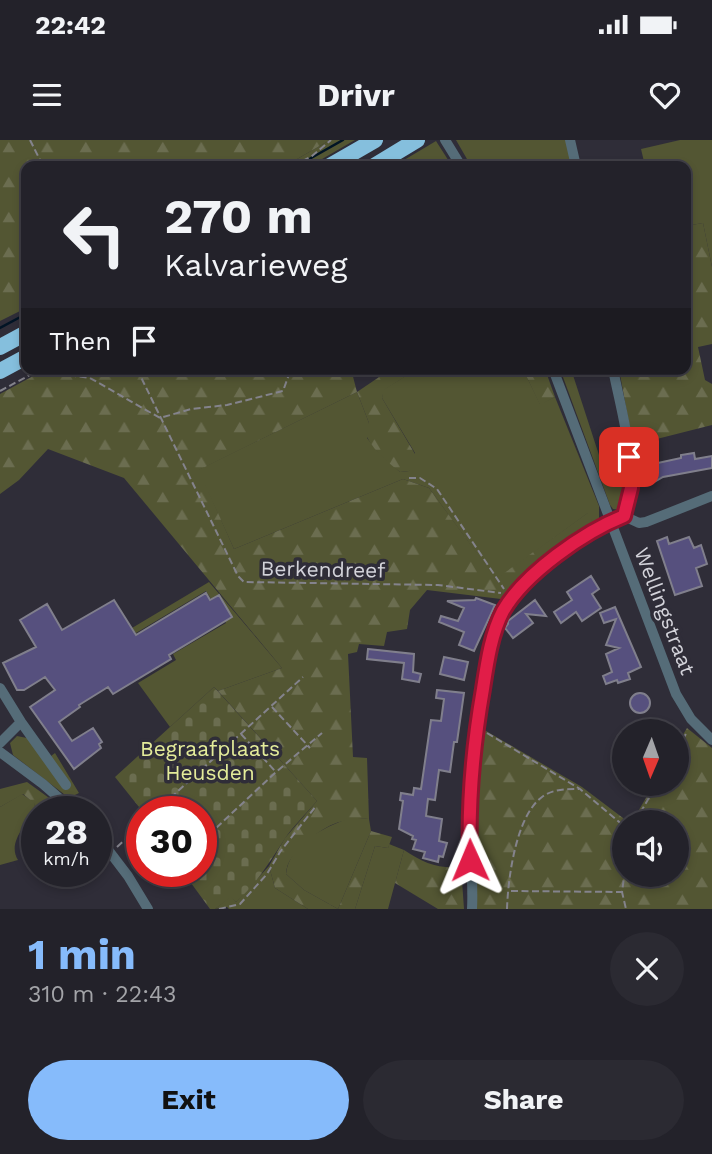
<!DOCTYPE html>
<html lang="en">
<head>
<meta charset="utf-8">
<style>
	body { margin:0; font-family:"Work Sans",sans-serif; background:#2b2a32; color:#f1f3f6; height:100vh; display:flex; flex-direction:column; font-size:26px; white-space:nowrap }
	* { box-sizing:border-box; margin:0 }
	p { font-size:23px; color:#a3a4a8 }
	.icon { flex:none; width:38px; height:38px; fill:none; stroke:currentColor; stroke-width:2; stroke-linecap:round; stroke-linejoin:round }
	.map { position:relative; height:769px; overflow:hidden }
	.details { display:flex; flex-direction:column; background:#23222a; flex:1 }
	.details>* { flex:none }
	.hud { position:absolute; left:21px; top:21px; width:670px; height:214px; border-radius:14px; box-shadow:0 4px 10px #0003,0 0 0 2px #403f47; background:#23222a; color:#f1f3f6; overflow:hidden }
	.needle { width:46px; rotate:182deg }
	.fabs { position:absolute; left:612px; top:579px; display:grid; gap:14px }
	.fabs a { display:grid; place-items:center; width:77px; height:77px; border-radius:50%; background:#23222a; box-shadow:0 4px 10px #0003,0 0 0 2px #403f47; font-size:35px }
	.speed { position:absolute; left:21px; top:656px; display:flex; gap:14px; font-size:35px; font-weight:700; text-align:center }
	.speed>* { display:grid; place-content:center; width:91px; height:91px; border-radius:50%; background:#23222a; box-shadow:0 4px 10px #0003,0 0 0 2px #403f47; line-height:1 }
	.speed small { font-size:18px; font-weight:400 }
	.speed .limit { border:10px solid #d22; background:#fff; color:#111 }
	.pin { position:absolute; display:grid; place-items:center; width:60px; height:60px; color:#fff; margin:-30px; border-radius:14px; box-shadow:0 4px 10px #0006 }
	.me { position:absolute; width:77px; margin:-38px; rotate:359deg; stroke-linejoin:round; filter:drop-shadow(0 0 5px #0008) }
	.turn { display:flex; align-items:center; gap:24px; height:147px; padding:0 28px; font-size:32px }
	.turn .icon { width:91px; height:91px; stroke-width:2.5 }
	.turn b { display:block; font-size:49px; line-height:60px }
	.then { display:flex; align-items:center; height:66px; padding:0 28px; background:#0003; gap:14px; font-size:26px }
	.round { display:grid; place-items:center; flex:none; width:74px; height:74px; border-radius:37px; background:#2b2a32 }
	.headline { display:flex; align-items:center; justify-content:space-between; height:119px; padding:0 28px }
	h1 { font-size:42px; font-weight:700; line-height:52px; color:#86bbfb }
	.cta { display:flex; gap:14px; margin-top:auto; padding:14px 28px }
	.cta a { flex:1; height:80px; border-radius:42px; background:#86bbfb; color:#111; font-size:28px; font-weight:700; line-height:80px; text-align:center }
	.cta a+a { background:#2b2a32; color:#f1f3f6 }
	.status { display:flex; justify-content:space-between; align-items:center; height:49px; padding:0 35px; background:#23222a; direction:ltr }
	.status svg { height:19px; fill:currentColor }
	header { display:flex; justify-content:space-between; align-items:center; height:91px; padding:0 28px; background:#23222a; font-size:32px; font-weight:700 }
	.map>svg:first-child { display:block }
	.green { fill:#535633 }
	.forest { fill:url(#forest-firs) }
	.cemetery { fill:url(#cemetery-stones) }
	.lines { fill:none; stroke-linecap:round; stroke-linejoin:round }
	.stream { stroke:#011425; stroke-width:2.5 }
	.building { fill:#56507e; stroke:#807f8c; stroke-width:2 }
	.path { stroke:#84838c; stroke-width:2; stroke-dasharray:7 3.5; stroke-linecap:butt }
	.minor { stroke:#556c78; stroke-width:10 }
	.highway { stroke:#85bfdd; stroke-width:16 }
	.route-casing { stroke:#92132f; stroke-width:18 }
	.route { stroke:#e11d48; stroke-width:12 }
	.labels { text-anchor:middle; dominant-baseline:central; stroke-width:7; stroke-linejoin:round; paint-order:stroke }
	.street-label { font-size:21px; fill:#d3d3da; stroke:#2f2d38 }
	.park-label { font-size:21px; fill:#e4ec9a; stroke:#2f2d38 }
</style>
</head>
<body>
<div class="status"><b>22:42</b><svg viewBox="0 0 49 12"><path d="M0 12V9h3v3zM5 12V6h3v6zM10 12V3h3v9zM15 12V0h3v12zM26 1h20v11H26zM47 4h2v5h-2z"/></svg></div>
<header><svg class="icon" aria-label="menu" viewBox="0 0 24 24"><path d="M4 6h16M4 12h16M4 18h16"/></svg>Drivr<svg class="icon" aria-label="heart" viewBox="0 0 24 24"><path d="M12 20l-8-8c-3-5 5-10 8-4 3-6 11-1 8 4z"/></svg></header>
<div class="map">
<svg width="712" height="769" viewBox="0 0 712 769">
	<defs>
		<pattern id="forest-firs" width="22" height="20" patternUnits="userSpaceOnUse" patternTransform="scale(1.75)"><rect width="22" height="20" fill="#535633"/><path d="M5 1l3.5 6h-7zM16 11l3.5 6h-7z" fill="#6b6d50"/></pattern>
		<pattern id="cemetery-stones" width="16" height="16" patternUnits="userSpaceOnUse" patternTransform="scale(1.75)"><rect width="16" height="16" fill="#535633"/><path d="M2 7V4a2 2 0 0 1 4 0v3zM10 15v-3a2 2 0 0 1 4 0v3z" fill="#6b6d50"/></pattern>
	</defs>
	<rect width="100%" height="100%" fill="#2f2d38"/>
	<path class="green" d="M 330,0 L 355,0 L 310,26 L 285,26 Z
		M 456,0 L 567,0 L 572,26 L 471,26 Z
		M 680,0 L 712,0 L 712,127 L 703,83 L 686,86 L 686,26 L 645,26 L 641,9 Z
		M 436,1 L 452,26 L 394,26 Z
		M 417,229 L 523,229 L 540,264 L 555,257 L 599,366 L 599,380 L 593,384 L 588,373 L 496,440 L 429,348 L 403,339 L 234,409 L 198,330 L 357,252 L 369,283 L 367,298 L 378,312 L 400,332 L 409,331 L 415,313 L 382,258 L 383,250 Z
		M 560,229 L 571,229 L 599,315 L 625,311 L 627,336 L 620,370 L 613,369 L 610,365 Z
		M 209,442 L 282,528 L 218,551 L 214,547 L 170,587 L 138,543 L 176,520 L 173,514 L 226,483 L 206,451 L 136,493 L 132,488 Z
		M 17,596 L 27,598 L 51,616 L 55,613 L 79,653 L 69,658 L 13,615 L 10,603 Z
		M 22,654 L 34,662 L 36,671 C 26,684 7,703 18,720 L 0,725 L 0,667 Z
		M 350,678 L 369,679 L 371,691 L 338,769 L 304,750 L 286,734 C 289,704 324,687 350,678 Z
		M 389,704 L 404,710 L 388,769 L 355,769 L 375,706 L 388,708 Z
		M 269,726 L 275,748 L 308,769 L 229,769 L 227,767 L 215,769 L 231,756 L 236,762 Z"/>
	<path class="forest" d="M 0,0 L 330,0 L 285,26 L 26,26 L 26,168 L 0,181 Z
		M 703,83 L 712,127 L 712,204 L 698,207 L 705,240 L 712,244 L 712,285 L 633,305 L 619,229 L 686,229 L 686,86 Z
		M 46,229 L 351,229 L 357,252 L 391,229 L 417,229 L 384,250 L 382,258 L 415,314 L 415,326 L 409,331 L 400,332 C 386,321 370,308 364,290 L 369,283 L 357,252 L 199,330 L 234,409 L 403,339 L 429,348 L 496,439 L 589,372 L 593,384 L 536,428 L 501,459 L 427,450 L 410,470 L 407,489 L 387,492 L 384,506 L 359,504 L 357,512 L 348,514 L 353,617 L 367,618 L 369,679 C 342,677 322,686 303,706 C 293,716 287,720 286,734 L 304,750 L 338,769 L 371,691 L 392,697 L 388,708 L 375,706 L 355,769 L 308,769 L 275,748 L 269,726 L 285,698 L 317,661 L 218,551 L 282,528 L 124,338 L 48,309 L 19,340 L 0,354 L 0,254 Z
		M 523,229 L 545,229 L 555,257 L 540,265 Z
		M 481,588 L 582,647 L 623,678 L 626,682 L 625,735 L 677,735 L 677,682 L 632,682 L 654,644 L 677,644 L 677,605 L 687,588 L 712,608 L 712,769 L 477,769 L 475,672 Z
		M 27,642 L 56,663 L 48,672 L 37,672 L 37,684 L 33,688 L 25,685 L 36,671 L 34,663 L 23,654 L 0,667 L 0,649 Z
		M 404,710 C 424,723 437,729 461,727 L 464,769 L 438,769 L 395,743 Z"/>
	<path class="cemetery" d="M 214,547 L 317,661 C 306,674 293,686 284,700 C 269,723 257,743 236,762 L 231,757 L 215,769 L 210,769 L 183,732 L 201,732 L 201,672 L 143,672 L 115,637 Z"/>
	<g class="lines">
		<path class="stream" d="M 297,26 L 343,0
			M 0,188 L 26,174"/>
	</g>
	<path class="building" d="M 694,313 L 695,319 L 712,316 L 712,328 L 663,337 L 656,341 L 653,324 L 681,318 L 681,315 Z
		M 667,397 L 669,404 L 689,397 L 694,408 L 701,405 L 707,424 L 696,428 L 702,446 L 675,455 L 657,401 Z
		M 591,436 L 599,449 L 592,454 L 601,468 L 582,481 L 576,472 L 561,483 L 554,472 L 572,460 L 567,452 Z
		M 206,453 L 210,460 L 219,455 L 232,477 L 169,515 L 171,519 L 113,554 L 108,547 L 79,565 L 80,567 L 59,582 L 72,601 L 93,588 L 102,602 L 99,604 L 101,608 L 74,629 L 30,567 L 55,550 L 45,537 L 24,550 L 17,550 L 3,523 L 36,507 L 20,480 L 47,464 L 62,490 L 114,460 L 136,495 Z
		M 476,458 L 495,465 L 474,511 L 459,505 L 464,492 L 439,482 L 441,476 L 458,481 L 464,468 L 447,461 L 475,460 Z
		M 535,460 L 546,476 L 526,474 L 533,483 L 513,498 L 505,488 L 508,484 L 508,481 Z
		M 615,467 L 641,527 L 628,533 L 630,539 L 618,543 L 617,540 L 606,544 L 603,536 L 612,532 L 606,514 L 619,508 L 606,505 L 616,479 L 604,483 L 600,473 Z
		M 368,509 L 414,514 L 413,532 L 421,534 L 419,542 L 402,539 L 404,523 L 367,519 Z
		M 444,517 L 468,522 L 464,540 L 440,534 Z
		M 437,550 L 464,553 L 457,602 L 454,602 L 450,632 L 439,630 L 435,660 L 428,659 L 426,676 L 442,679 L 439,701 L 447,703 L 443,717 L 439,716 L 438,722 L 423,718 L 425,712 L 413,709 L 416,700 L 412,699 L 413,696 L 399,689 L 403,661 L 400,660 L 401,653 L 413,655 L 414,648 L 421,649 L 431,580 L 441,581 L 444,559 L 436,558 Z
		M630 563a10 10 0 1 1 20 0a10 10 0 1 1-20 0Z"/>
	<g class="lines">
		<path class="path" d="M 30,0 L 43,26
			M 293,26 L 312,16 L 331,0
			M 137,229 L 238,436 L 244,442 L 438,445 L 501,453
			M 38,231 L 90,238 L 160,278 L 191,269 L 227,265 L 283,251 L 291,229
			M 0,251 L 41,229
			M 409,338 L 420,338 L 437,349 L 504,449
			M 272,567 L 310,608
			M 487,593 L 580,649 L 625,687
			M 241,594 L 275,631
			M 677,609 L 687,592
			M 155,672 L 303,537
			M 635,682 L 657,644
			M 201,702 L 276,632 L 322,593
			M 117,707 L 142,684
			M 625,730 L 622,752 L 626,769
			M 511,751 L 622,752
			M 219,769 L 240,764 L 267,734 L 280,712 L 316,666
			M 507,769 C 508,738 516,676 542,657 C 553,649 566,649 579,649"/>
		<path class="minor" d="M 445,0 L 461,26
			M 570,0 L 576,26
			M 553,229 L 676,554 L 691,579 L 712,600
			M 624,376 L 639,383 L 646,382 L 712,356
			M 0,548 L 21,582 L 66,645
			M 0,603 L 21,582
			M 0,612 L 43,644 L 75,672
			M 96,694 L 128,736 L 148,769
			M 472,769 C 474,734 468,698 468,663 C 469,627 476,591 481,557 C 486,529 490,500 502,474 C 520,435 585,392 624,376 C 640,329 622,276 613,229"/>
		<path class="highway" d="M 330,26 L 375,0
			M 374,26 L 417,0
			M 0,207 L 26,193
			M 0,231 L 26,217"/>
	</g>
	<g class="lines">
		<defs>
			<path id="route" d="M 470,720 C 468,662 473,606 483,549 C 487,523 491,494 503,471 C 525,433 584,392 624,376 L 631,348 L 629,317"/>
		</defs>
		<use href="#route" class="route-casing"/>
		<use href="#route" class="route"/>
	</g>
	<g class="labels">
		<g class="street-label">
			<text transform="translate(323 429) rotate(1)">Berkendreef</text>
			<text transform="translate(665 471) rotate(69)">Wellingstraat</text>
		</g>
		<g class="park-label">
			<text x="210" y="608">Begraafplaats<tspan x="210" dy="24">Heusden</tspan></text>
		</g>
	</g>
</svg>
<div class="fabs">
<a><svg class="needle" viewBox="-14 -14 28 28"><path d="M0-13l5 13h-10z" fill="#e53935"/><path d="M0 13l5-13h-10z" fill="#a3a4a8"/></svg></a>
<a><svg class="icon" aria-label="sound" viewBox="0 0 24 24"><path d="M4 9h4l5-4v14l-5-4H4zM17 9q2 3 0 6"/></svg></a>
</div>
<div class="speed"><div>28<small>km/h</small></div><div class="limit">30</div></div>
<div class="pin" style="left:629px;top:317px;background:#d93025"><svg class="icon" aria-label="arrive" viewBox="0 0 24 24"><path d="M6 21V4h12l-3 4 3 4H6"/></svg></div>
<svg class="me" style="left:470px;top:720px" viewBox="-20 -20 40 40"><path d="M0-17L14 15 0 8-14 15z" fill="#e11d48" stroke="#fff" stroke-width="4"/></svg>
<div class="hud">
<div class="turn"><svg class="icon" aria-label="left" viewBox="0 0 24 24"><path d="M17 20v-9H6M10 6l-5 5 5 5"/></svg><div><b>270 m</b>Kalvarieweg</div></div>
<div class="then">Then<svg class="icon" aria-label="arrive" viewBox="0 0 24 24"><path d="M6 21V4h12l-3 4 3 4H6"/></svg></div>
</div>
</div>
<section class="details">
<div class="headline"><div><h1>1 min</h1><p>310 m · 22:43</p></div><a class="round"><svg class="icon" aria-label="close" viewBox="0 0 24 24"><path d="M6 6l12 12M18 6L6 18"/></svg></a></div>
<div class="cta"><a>Exit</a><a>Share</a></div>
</section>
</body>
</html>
